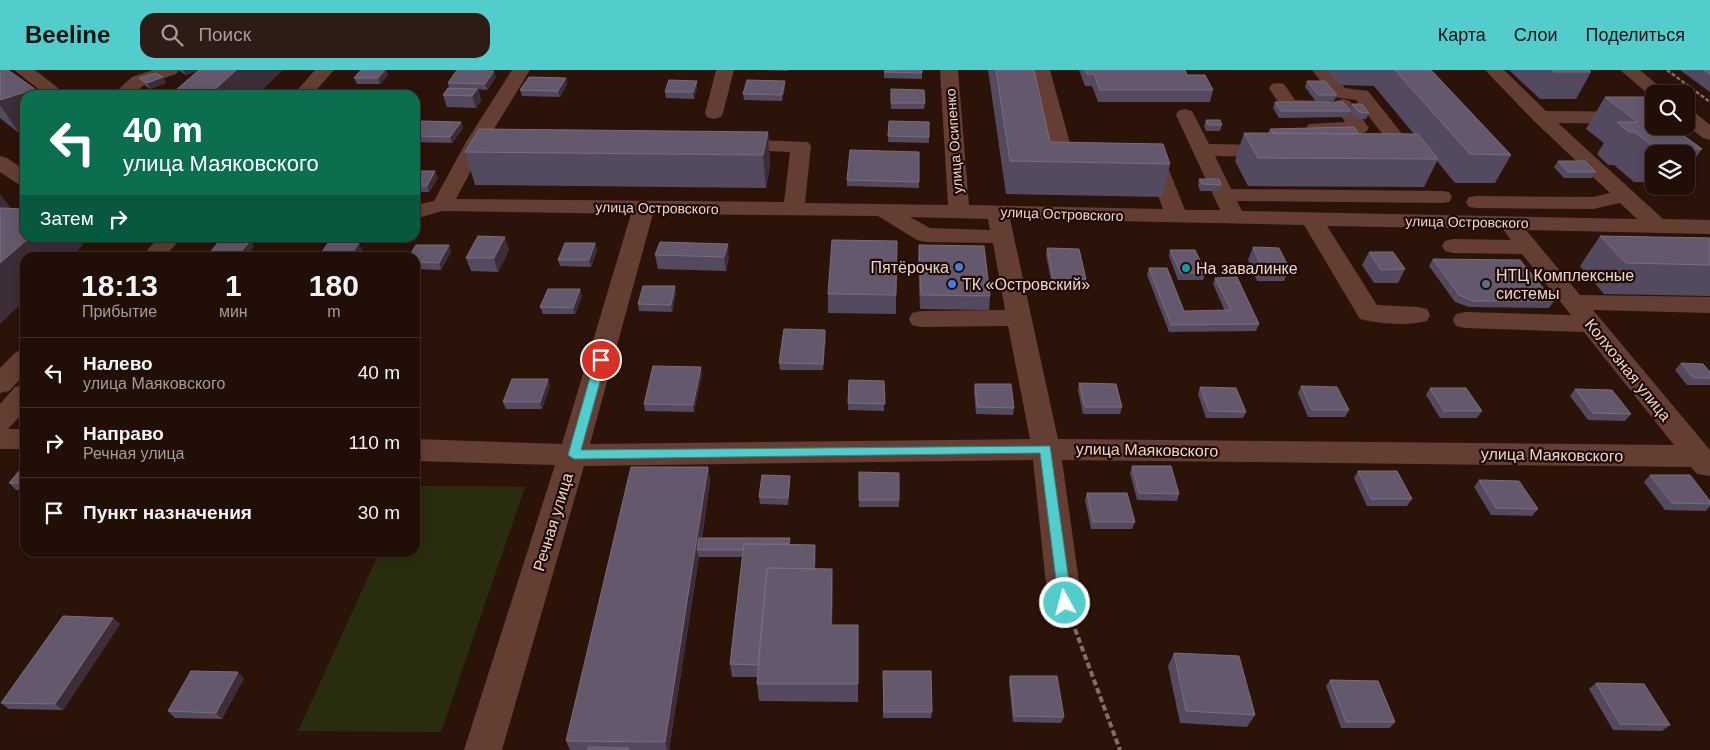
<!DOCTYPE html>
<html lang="ru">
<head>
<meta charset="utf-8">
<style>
	body { margin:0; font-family:Arial,sans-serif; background:#2d1c15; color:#f1f3f6; height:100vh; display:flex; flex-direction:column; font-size:19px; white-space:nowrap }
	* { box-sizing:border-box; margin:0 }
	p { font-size:16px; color:#a29c9b }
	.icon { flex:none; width:28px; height:28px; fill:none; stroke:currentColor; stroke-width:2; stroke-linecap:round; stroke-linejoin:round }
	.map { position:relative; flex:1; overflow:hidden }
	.panel { position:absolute; left:20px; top:182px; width:400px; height:305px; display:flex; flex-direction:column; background:#210e07; border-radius:15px; box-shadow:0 2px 12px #0003,0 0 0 1px #3e2e28 }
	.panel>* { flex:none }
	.banner { position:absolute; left:20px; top:20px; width:400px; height:152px; border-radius:15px; box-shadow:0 2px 12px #0003,0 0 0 1px #3e2e28; background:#0b6e4f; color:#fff; overflow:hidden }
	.buttons { position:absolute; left:1645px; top:15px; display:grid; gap:10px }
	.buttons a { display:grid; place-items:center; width:50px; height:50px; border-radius:10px; background:#210e07; box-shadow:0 2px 12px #0003,0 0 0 1px #3e2e28; font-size:25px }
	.pin { position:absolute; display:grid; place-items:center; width:42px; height:42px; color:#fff; margin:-21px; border:2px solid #fff; border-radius:50%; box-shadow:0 1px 5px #0007 }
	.me { position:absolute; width:55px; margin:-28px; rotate:353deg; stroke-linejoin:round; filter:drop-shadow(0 0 4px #0008) }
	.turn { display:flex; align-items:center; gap:18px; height:105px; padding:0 20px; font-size:22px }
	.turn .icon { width:65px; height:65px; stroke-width:2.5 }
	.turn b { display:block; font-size:35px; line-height:42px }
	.then { display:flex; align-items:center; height:48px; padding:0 20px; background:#0003; gap:10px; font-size:19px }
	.eta { display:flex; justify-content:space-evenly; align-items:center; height:85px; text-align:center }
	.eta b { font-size:30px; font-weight:700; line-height:35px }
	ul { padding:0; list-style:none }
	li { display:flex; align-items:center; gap:15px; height:70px; padding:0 20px; border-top:1px solid #3e2e28 }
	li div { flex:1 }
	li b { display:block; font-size:19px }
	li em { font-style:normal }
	header { display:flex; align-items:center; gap:30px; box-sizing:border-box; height:70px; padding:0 25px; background:#53cdcb; color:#111 }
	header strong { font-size:24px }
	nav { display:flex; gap:28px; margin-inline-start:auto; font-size:18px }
	.search { width:350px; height:45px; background:#2d1c15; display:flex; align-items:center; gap:12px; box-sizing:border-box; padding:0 18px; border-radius:15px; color:#a29c9b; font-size:19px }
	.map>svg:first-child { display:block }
	.green { fill:#292d10 }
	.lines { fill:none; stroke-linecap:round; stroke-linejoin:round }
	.path-far1 { stroke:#836d65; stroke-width:2.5; stroke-dasharray:4 2; stroke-linecap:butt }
	.path { stroke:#836d65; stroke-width:4; stroke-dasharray:6 3; stroke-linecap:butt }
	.minor { fill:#643e33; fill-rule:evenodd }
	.wall { fill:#544a60 }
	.shaded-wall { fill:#3d2d38 }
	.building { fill:#64596c; stroke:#796c7c }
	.route { fill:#53cdcb; stroke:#368584 }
	.shop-dot { fill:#3f7fe0; stroke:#210a03; stroke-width:2 }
	.culture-dot { fill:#0f9aa8; stroke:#210a03; stroke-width:2 }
	.service-dot { fill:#5c6f8a; stroke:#210a03; stroke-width:2 }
	.labels { text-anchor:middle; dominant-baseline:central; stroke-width:4.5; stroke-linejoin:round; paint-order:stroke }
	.far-street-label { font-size:14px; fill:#e8d6cf; stroke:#210a03 }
	.poi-label { font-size:16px; fill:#e8d6cf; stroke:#210a03; text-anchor:start }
	.street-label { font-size:16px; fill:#e8d6cf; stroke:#210a03 }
</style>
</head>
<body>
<header>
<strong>Beeline</strong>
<div class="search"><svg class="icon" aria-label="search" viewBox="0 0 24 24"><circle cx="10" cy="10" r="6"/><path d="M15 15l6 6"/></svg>Поиск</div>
<nav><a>Карта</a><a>Слои</a><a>Поделиться</a></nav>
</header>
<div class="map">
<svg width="1710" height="680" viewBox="0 0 1710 680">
	<rect width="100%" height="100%" fill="#2c1309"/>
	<path class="green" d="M 415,416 L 525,417 L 441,662 L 298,661 L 379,483 L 415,482 Z"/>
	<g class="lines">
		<path class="path-far1" d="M 1667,0 L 1710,32"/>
		<path class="path" d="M 1075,559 L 1120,680"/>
		<path class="minor" d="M 14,0 L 35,0 L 67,25 L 46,25 Z
			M 153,0 L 179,0 L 176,4 L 144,15 L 132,25 L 112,25 L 132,7 Z
			M 315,0 L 334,0 L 312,25 L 293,25 Z
			M 512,0 L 530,0 L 486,72 L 456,129 L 784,132 L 790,82 L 724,79 L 721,75 L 724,71 L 731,69 L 808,72 L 811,76 L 805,133 L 948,135 L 940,0 L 958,0 L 969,135 L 1163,139 L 1145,89 L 1141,88 L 1138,84 L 1141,80 L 1148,78 L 1160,81 L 1163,85 L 1185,140 L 1220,140 L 1176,45 L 1178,41 L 1185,39 L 1192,41 L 1194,45 L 1209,74 L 1277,75 L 1284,77 L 1287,81 L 1284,85 L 1277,87 L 1215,86 L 1231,119 L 1441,121 L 1449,122 L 1452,127 L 1449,132 L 1441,133 L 1237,131 L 1242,141 L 1637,149 L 1620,133 L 1593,139 L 1477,138 L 1469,137 L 1466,132 L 1469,127 L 1477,126 L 1593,127 L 1610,123 L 1534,51 L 1485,0 L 1504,0 L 1546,41 L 1654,42 L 1654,54 L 1558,53 L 1663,149 L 1710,150 L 1710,164 L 1526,160 L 1580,225 L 1710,227 L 1710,243 L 1593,240 L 1710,380 L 1710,406 L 1697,404 L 1691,397 L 1062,390 L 1082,533 L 1077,543 L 1065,547 L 1053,543 L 1048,533 L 1033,390 L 584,396 L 502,680 L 464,680 L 555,395 L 415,391 L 415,369 L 562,374 L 631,144 L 442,141 L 415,149 L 415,135 L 434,131 L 466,72 ZM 653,144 L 878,146 L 917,170 L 925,172 L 993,173 L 1005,240 L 921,241 L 912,243 L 909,249 L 912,255 L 921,257 L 1008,256 L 1030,369 L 590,374 ZM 910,147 L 988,149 L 990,160 L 930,158 ZM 1010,149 L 1304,155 L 1360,249 C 1379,254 1408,256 1427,251 L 1430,245 L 1427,239 L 1418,237 L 1377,235 L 1327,156 L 1503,159 L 1511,170 L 1453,169 L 1445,171 L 1442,176 L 1445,181 L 1453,183 L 1522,184 L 1571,245 L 1465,242 L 1456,244 L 1453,250 L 1456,256 L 1465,258 L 1584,262 L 1674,375 L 1058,369 Z
			M 716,0 L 734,0 L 723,43 L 721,47 L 714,49 L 707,47 L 705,43 Z
			M 1032,0 L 1050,0 L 1071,77 L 1095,79 L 1098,83 L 1095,87 L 1088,89 L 1056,87 L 1053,83 Z
			M 1312,0 L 1330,0 L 1345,18 L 1368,21 L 1422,89 L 1425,93 L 1422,97 L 1415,99 L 1408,97 L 1356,30 L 1333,27 Z
			M 1620,0 L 1640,0 L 1668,24 L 1654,24 L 1653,28 Z
			M 1278,13 L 1284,14 L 1295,30 L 1329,31 L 1331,35 L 1329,39 C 1315,42 1297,43 1283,40 L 1269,18 L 1272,14 Z
			M 1343,29 L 1350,31 L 1369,58 L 1366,62 L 1359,64 L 1309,62 L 1306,58 L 1309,54 L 1345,52 L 1334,35 L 1336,31 Z
			M 1686,39 L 1693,41 L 1710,55 L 1710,70 L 1703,68 L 1686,55 Z
			M 0,86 L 7,88 L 25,100 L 25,116 L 18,114 L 0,102 Z
			M 158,168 L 181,168 L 164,188 L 140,188 Z
			M 25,279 L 25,304 L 9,321 L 0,323 L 0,298 L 16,282 Z
			M 25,315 L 25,341 L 8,359 L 25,359 L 25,379 L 0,379 L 0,334 L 15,317 Z"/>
	</g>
	<path class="wall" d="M 0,0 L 19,63 L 0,48 Z
		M 178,0 L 282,0 L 257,25 L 176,20 L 199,0 L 186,5 Z
		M 361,0 L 386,0 L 388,5 L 380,14 L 357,14 L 354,8 Z
		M 762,0 L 789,0 L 788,1 Z
		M 922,0 L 922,9 L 884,8 L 884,2 Z
		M 988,0 L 1034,0 L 1050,72 L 1170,94 L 1162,127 L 1006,124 Z
		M 1079,0 L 1185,0 L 1187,5 L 1213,20 L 1210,32 L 1098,32 L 1092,16 L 1085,16 Z
		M 1327,0 L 1381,0 L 1374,16 L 1339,15 Z
		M 1381,0 L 1431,0 L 1511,85 L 1495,113 L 1455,113 L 1437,91 L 1424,117 L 1248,116 L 1235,91 L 1244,63 L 1268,63 L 1270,59 L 1359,64 L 1414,64 L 1374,16 Z
		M 1509,0 L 1589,0 L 1591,2 L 1576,29 L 1540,29 Z
		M 1680,0 L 1710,0 L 1710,22 Z
		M 163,7 L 166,13 L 150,19 L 143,14 L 139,8 Z
		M 496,7 L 487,20 L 478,19 L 481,31 L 476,38 L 447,37 L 443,25 L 449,18 L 448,13 Z
		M 566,8 L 567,14 L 560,27 L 522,26 L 520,20 Z
		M 697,11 L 697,17 L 694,29 L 666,28 L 665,22 Z
		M 785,11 L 785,17 L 782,31 L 744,30 L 743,24 Z
		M 1307,11 L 1337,25 L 1334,31 L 1316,32 L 1305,17 Z
		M 891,19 L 925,33 L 924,39 L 891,39 Z
		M 1605,27 L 1654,56 L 1683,56 L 1679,62 L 1702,79 L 1686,101 L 1686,84 L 1654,84 L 1654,112 L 1634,112 L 1614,95 L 1608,95 L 1597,84 L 1604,73 L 1586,59 Z
		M 1275,32 L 1350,40 L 1352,34 L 1369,43 L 1366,49 L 1356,49 L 1350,41 L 1348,47 L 1279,48 L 1273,38 Z
		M 1206,50 L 1222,55 L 1220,61 L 1206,61 L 1204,56 Z
		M 889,51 L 929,67 L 929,73 L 888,72 Z
		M 461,52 L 463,58 L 452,73 L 415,72 L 415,59 Z
		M 768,62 L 770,95 L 766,118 L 475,115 L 465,82 Z
		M 1558,91 L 1596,102 L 1592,108 L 1564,108 L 1554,97 Z
		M 415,101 L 438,108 L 429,122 L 415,122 Z
		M 1199,109 L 1221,115 L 1219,121 L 1200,121 L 1198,115 Z
		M 847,110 L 919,112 L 919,118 L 847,116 Z
		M 1600,166 L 1710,168 L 1710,226 L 1604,224 L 1580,196 Z
		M 595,173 L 597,180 L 591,197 L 560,196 L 558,190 Z
		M 449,175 L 451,182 L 441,200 L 415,199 L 415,188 Z
		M 919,175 L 990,226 L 989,240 L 920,239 L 918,188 Z
		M 254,176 L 245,188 L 208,188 L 207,186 Z
		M 1253,177 L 1289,198 L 1284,211 L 1257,211 L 1248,190 Z
		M 1047,178 L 1086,209 L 1085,216 L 1052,215 L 1046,185 Z
		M 509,180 L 498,202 L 471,201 L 466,188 Z
		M 1170,180 L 1206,203 L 1203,210 L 1178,210 L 1169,186 Z
		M 1369,182 L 1405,199 L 1398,213 L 1374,213 L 1362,195 Z
		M 655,185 L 729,187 L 726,201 L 658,199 Z
		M 1433,189 L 1554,231 L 1549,238 L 1469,237 L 1455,232 L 1429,196 Z
		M 1149,198 L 1184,241 L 1225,241 L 1213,214 L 1215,208 L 1259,254 L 1256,261 L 1169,262 L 1147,205 Z
		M 580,219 L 582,226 L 575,244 L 543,244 L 540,237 Z
		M 676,223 L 672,242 L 639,241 L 638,234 Z
		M 828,224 L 896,225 L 896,244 L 828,243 Z
		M 826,267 L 823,300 L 780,300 L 779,293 Z
		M 1681,293 L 1710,302 L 1710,315 L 1687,315 L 1675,300 Z
		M 702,304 L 694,342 L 645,341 L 644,334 Z
		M 548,309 L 550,316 L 542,339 L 506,339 L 503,332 Z
		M 849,310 L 884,311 L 884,341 L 848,340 Z
		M 1079,313 L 1122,337 L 1120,344 L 1083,344 L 1078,320 Z
		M 975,314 L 1014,338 L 1013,345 L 976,344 L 974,321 Z
		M 1301,316 L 1349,340 L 1345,347 L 1308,347 L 1298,323 Z
		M 1200,317 L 1246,342 L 1243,348 L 1206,348 L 1198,324 Z
		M 1430,318 L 1482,341 L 1477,348 L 1440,348 L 1426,325 Z
		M 1575,319 L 1631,344 L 1625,351 L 1588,350 L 1570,326 Z
		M 25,394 L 25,420 L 16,420 L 9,413 Z
		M 1132,396 L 1179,424 L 1177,431 L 1137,430 L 1130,403 Z
		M 708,397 L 710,411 L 702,468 L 790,474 L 815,475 L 815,499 L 833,517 L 832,555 L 858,555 L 858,632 L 759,631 L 757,614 L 757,607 L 732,607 L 730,594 L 742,487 L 699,487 L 669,680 L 570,680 L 566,671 Z
		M 1358,401 L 1412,429 L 1407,436 L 1367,436 L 1354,408 Z
		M 859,402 L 899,430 L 899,437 L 859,437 Z
		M 1650,405 L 1710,431 L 1710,436 L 1706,441 L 1665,440 L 1644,412 Z
		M 790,406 L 790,413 L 788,435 L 760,434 L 759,427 Z
		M 1479,410 L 1538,439 L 1532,446 L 1491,445 L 1474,417 Z
		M 1087,423 L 1135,452 L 1132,459 L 1091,459 L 1085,430 Z
		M 113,548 L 120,554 L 63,640 L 9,639 L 1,633 Z
		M 1174,583 L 1255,645 L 1247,657 L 1180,653 L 1168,596 Z
		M 1010,606 L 1064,647 L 1061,653 L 1013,652 L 1009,612 Z
		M 883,607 L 932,642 L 931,648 L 883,648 Z
		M 244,608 L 222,649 L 175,648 L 168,641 Z
		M 1330,610 L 1395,652 L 1390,658 L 1341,658 L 1326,616 Z
		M 1596,613 L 1670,655 L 1662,661 L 1613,660 L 1589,619 Z"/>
	<path class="shaded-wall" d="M 183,0 L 200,0 L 186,5 Z
		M 236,0 L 282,0 L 257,25 L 209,25 Z
		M 385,0 L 386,0 L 388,5 L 380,14 L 378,8 Z
		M 494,1 L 496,7 L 487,20 L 485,14 Z
		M 163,7 L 166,13 L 150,19 L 147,13 Z
		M 566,8 L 567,14 L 560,27 L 558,21 Z
		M 697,11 L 697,17 L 694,29 L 693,22 Z
		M 785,11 L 785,17 L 782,31 L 782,25 Z
		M 35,19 L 39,25 L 25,25 L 25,61 L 19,63 L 0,35 L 0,30 Z
		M 477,19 L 481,31 L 476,38 L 472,26 Z
		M 461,52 L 463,58 L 452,73 L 450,67 Z
		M 768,62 L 770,95 L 766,118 L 763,85 Z
		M 435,101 L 438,108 L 429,122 L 427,116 Z
		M 0,124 L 25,157 L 0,160 Z
		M 505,167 L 509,180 L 498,202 L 494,188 Z
		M 29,168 L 80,168 L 84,174 L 70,188 L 25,188 L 25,230 L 0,254 L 0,193 Z
		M 251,170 L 254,176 L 245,188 L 238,188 L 237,186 Z
		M 359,173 L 362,180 L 357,188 L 349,188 Z
		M 595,173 L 597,180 L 591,197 L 589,190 Z
		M 728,174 L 729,187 L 726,201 L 724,187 Z
		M 449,175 L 451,182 L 441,200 L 439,193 Z
		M 675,216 L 676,223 L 672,242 L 671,235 Z
		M 580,219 L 582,226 L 575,244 L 573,238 Z
		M 825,260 L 826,267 L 823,300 L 823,294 Z
		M 701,297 L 702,304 L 694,342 L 693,335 Z
		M 548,309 L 550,316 L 542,339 L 540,332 Z
		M 708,397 L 710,411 L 700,480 L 697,480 L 699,487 L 669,680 L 667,680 L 665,672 Z
		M 790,406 L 790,413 L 788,435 L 788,428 Z
		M 815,475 L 816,488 L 814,517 L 813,504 Z
		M 832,499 L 833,517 L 831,573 L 831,555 Z
		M 113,548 L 120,554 L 63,640 L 55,634 Z
		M 238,602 L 244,608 L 222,649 L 216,643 Z"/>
	<path class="building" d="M 0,0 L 8,0 L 35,19 L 0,30 Z
		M 199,0 L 236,0 L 209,25 L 80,25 L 87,20 L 176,20 Z
		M 361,0 L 385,0 L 378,8 L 354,8 Z
		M 457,0 L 465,0 L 494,1 L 485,14 L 448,13 Z
		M 885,0 L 922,0 L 922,3 L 884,2 Z
		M 996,0 L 1034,0 L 1050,72 L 1163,74 L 1170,94 L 1010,91 Z
		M 1085,0 L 1185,0 L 1187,5 L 1205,5 L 1213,20 L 1100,20 L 1094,4 L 1087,4 Z
		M 1395,0 L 1431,0 L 1511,85 L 1470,84 Z
		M 1552,0 L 1589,0 L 1591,2 L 1554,2 Z
		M 1704,0 L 1710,0 L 1710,4 Z
		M 156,3 L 163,7 L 147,13 L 139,8 Z
		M 529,7 L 566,8 L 558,21 L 520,20 Z
		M 669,10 L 697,11 L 693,22 L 665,22 Z
		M 747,10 L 785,11 L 782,25 L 743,24 Z
		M 1307,11 L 1325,11 L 1337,25 L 1318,25 Z
		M 448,18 L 477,19 L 472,26 L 443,25 Z
		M 891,19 L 924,20 L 925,33 L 891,33 Z
		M 1605,27 L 1648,27 L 1654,31 L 1654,56 L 1671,56 L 1702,79 L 1656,79 L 1635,62 L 1629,62 L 1617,52 L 1638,52 Z
		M 1275,32 L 1343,32 L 1351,41 L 1281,41 Z
		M 1352,34 L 1362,34 L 1369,43 L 1359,42 Z
		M 1206,50 L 1220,50 L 1222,55 L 1208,55 Z
		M 421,51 L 461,52 L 450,67 L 415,66 L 415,59 Z
		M 889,51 L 929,52 L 929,67 L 888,66 Z
		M 1354,57 L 1359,64 L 1273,63 L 1270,59 Z
		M 479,59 L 768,62 L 763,85 L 465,82 Z
		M 1244,63 L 1418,64 L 1438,89 L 1258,88 Z
		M 850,80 L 919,82 L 919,112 L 847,110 Z
		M 1558,91 L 1585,91 L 1596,102 L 1568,102 Z
		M 415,101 L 435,101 L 427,116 L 415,116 Z
		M 1199,109 L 1219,109 L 1221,115 L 1202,114 Z
		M 0,138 L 25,139 L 25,168 L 29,168 L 0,193 Z
		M 478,166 L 505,167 L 494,188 L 466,188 Z
		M 1600,166 L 1710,168 L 1710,195 L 1626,193 Z
		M 221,169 L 251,170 L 237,186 L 207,186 Z
		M 832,170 L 897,171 L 896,225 L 828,224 Z
		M 660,172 L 728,174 L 724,187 L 655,185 Z
		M 328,173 L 359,173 L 349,188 L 318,188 Z
		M 565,173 L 595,173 L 589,190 L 558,190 Z
		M 416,175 L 449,175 L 439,193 L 415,192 L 415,188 L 408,188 Z
		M 919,175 L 984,176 L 990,226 L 921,225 Z
		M 1253,177 L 1279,178 L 1289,198 L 1262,198 Z
		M 1047,178 L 1079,179 L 1086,209 L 1053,209 Z
		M 1170,180 L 1195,180 L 1206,203 L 1181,203 Z
		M 1369,182 L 1393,182 L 1405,199 L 1381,200 Z
		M 1433,189 L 1520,190 L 1554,231 L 1473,231 L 1459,225 Z
		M 1149,198 L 1167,198 L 1184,241 L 1231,240 L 1215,208 L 1237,207 L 1259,254 L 1171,255 Z
		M 643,216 L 675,216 L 671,235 L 638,234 Z
		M 548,219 L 580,219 L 573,238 L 540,237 Z
		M 784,259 L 825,260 L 823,294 L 779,293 Z
		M 1681,293 L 1703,294 L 1710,302 L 1710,308 L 1693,308 Z
		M 653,296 L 701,297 L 693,335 L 644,334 Z
		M 512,309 L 548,309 L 540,332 L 503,332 Z
		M 849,310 L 884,311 L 885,334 L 848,333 Z
		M 1079,313 L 1116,314 L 1122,337 L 1085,337 Z
		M 975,314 L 1011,314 L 1014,338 L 977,337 Z
		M 1301,316 L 1337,317 L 1349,340 L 1312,340 Z
		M 1200,317 L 1236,318 L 1246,342 L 1209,341 Z
		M 1430,318 L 1466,318 L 1482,341 L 1444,341 Z
		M 1575,319 L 1612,320 L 1631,344 L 1593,343 Z
		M 25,394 L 25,413 L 9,413 Z
		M 1132,396 L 1171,396 L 1179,424 L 1139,423 Z
		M 631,397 L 708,397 L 665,672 L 566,671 Z
		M 1358,401 L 1397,401 L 1412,429 L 1371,429 Z
		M 859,402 L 899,403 L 899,430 L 859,430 Z
		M 762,405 L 790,406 L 788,428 L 759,427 Z
		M 1650,405 L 1690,405 L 1710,431 L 1710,434 L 1672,433 Z
		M 1479,410 L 1519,411 L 1538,439 L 1496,438 Z
		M 1087,423 L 1127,423 L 1135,452 L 1093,452 Z
		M 699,468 L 790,468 L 789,474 L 744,474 L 743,480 L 697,480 Z
		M 744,474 L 815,475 L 814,499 L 767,498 L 758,595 L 730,594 Z
		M 767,498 L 832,499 L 831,555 L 858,555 L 858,614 L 757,614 Z
		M 63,546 L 113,548 L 55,634 L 1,633 Z
		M 1174,583 L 1239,586 L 1255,645 L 1186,641 Z
		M 191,601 L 238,602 L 216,643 L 168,641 Z
		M 883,601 L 931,601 L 932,642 L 884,642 Z
		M 1010,606 L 1057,606 L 1064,647 L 1014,646 Z
		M 1330,610 L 1378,611 L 1395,652 L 1346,652 Z
		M 1596,613 L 1644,614 L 1670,655 L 1620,654 Z
		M 588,677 L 628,678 L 628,680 L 588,680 Z"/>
	<path class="route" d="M 601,286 L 606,290 L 581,380 L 1050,376 L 1072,533 L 1070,537 L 1065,538 L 1061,537 L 1059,533 L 1040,383 L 574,389 L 568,385 L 595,290 Z"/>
	<g class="shop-dot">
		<circle cx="959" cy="197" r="5"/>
		<circle cx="952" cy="214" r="5"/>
	</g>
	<circle class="culture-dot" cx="1186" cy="198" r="5"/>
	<circle class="service-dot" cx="1486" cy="214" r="5"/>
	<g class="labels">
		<g class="far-street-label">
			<text transform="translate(954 71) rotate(-94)">улица Осипенко</text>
			<text transform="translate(657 138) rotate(1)">улица Островского</text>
			<text transform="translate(1062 144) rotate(2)">улица Островского</text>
			<text transform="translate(1467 152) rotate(1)">улица Островского</text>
		</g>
		<g class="poi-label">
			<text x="949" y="197" text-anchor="end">Пятёрочка</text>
			<text x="1196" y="198">На завалинке</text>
			<text x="1496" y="205">НТЦ Комплексные<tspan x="1496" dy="18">системы</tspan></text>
			<text x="962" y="214">ТК «Островский»</text>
		</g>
		<g class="street-label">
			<text transform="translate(1628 300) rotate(51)">Колхозная улица</text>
			<text transform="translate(1147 380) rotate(1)">улица Маяковского</text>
			<text transform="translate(1552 385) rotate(1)">улица Маяковского</text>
			<text transform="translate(553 452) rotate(-73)">Речная улица</text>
		</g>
	</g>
</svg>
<div class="buttons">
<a><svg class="icon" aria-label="search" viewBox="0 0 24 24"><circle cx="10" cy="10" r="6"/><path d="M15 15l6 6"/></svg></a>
<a><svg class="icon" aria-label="layers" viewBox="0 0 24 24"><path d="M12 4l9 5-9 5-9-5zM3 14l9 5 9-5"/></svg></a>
</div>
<div class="pin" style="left:601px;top:290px;background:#d93025"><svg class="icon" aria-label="arrive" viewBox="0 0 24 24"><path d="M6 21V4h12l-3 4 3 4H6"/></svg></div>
<svg class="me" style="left:1065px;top:533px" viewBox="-20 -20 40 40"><circle r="17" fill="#53cdcb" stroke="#fff" stroke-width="3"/><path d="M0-11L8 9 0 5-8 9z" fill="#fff"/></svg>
<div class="banner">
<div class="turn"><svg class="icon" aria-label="left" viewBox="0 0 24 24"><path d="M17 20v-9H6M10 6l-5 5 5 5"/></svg><div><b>40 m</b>улица Маяковского</div></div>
<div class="then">Затем<svg class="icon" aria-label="right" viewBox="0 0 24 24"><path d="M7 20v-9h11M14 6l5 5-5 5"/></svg></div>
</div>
<section class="panel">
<div class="eta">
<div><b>18:13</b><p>Прибытие</p></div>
<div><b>1</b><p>мин</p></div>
<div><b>180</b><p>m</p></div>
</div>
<ul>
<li><svg class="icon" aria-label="left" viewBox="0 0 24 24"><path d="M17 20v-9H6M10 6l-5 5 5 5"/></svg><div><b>Налево</b><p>улица Маяковского</p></div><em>40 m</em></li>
<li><svg class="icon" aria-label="right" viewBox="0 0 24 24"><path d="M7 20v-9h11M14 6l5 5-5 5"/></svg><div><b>Направо</b><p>Речная улица</p></div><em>110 m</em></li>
<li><svg class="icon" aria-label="arrive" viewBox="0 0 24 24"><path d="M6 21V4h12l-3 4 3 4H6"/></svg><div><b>Пункт назначения</b></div><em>30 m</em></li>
</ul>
</section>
</div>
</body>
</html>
